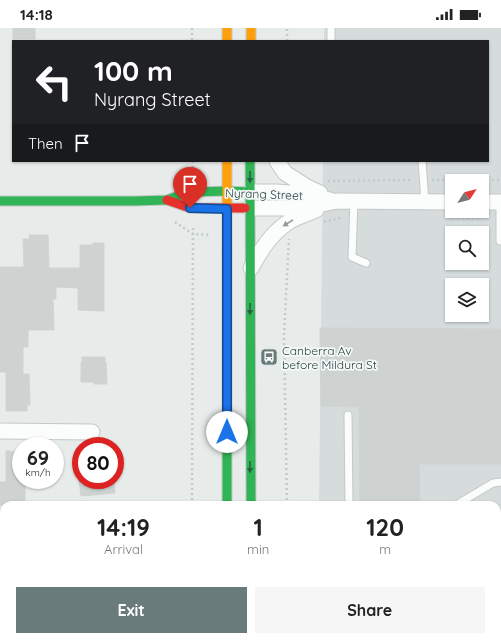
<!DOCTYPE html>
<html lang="en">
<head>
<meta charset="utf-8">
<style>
	body { margin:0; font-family:Quicksand,sans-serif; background:#f6f6f6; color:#222; height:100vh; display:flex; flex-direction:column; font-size:15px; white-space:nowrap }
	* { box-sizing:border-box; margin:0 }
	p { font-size:13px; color:#767676 }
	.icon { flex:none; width:22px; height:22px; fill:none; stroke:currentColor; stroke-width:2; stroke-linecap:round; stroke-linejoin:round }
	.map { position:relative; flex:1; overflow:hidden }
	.side { position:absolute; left:0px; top:473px; width:501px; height:140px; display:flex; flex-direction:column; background:#fff; border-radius:12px 12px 0 0; box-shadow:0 1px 3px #0004 }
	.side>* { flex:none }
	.hud { position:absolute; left:12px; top:12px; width:477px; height:122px; border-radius:0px; box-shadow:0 1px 3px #0004; background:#202124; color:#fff; overflow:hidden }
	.needle { width:26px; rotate:54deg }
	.buttons { position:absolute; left:445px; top:146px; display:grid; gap:8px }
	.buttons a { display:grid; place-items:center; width:44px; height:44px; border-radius:0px; background:#fff; box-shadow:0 1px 3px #0004; font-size:20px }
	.speed { position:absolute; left:12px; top:409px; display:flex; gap:8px; font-size:20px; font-weight:700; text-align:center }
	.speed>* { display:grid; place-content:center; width:52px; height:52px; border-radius:50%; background:#fff; box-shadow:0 1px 3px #0004; line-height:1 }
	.speed small { font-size:10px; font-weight:400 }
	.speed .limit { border:6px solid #d22; background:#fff; color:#111 }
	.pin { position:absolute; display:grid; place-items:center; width:34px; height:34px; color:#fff; margin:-41px -17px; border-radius:50% 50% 50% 0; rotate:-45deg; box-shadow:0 0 4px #0007 }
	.pin .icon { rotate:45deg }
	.me { position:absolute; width:44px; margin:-22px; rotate:0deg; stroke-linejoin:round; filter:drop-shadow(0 0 3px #0008) }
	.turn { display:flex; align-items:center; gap:14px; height:84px; padding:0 16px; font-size:18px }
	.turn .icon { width:52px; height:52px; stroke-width:2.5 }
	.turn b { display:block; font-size:28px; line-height:34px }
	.then { display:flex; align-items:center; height:38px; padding:0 16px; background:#0003; gap:8px; font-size:15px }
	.eta { display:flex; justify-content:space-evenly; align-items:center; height:68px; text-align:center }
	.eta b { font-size:24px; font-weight:700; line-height:28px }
	.cta { display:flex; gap:8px; margin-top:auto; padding:8px 16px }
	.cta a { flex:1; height:46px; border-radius:0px; background:#697b7a; color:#fff; font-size:16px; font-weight:700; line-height:46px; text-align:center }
	.cta a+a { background:#f6f6f6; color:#222 }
	.status { display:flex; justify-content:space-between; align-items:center; height:28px; padding:0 20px; background:#fff; direction:ltr }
	.status svg { height:11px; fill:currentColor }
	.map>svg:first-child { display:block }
	.built { fill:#d5dcdb; fill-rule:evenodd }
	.building { fill:#ced2d1; stroke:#cfd4d3 }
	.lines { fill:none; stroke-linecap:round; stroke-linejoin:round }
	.lane-casing { stroke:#c4c8c7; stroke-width:9 }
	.street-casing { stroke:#c4c8c7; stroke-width:17 }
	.fast-casing { stroke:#c3c9c7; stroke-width:11 }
	.slow-casing { stroke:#c3c9c7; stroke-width:11 }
	.jam-casing { stroke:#c3c9c7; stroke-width:11 }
	.path { stroke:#c2cbca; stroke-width:2.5; stroke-dasharray:2 3; stroke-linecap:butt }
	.lane { stroke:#fbfcfc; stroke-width:7 }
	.street { stroke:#fbfcfc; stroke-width:15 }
	.fast { stroke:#30b455; stroke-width:9 }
	.slow { stroke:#ff9f0a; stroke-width:9 }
	.jam { stroke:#e5322d; stroke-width:9 }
	.oneway { fill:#286144 }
	.oneway2 { fill:#909d9c }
	.route-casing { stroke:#114b97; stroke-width:10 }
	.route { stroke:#1a73e8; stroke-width:7 }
	.labels { text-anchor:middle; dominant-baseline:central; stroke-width:3.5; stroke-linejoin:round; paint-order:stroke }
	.street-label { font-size:12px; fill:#253e3d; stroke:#f5faf8 }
	.poi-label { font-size:12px; fill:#253e3d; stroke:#f5faf8; text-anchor:start }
</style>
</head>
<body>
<div class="status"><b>14:18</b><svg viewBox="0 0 49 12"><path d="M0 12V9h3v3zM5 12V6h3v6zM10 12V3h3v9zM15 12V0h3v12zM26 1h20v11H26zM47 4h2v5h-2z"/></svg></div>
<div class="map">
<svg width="501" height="613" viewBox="0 0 501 613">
	<rect width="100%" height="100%" fill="#e7ebea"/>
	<path class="built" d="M 324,0 L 501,0 L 501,613 L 318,613 L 318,609 L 497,609 L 497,477 L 319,477 L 323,133 L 488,133 L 488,13 L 324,13 ZM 452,153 L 482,153 L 482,183 L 452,183 ZM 452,205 L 482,205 L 482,235 L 452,235 ZM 452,257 L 482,257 L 482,287 L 452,287 Z"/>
	<path class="building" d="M 13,0 L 35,0 L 35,11 L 13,11 Z
		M 29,207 L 48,207 L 49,240 L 80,240 L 80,217 L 93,217 L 93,215 L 104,215 L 104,283 L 78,282 L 78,260 L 56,259 L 56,271 L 53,271 L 54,302 L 28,302 L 28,319 L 23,319 L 23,346 L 29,346 L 30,377 L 27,377 L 27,383 L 6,383 L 6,344 L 0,344 L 0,239 L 24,239 L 23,211 L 30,211 Z
		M 320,300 L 501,301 L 501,436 L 419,436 L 420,477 L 360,477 L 359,379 L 321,378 Z
		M 82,329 L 105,329 L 105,334 L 106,334 L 107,356 L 94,356 L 94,354 L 81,354 L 81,334 L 82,334 Z
		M 6,423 L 21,424 L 21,455 L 25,455 L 25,477 L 0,477 L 0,454 L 6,454 Z
		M 79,452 L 114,452 L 115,465 L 81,468 Z"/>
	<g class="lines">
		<defs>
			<path id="lane" d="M 331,13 L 331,0
				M 422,133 L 425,174
				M 354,173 L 352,229 L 366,235
				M 500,213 L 500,174
				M 348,387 L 349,477
				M 456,477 L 493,455 L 501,454
				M 497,554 L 501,554"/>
			<path id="street" d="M 277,133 L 285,145 L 307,159 L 320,165
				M 250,164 L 276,164 L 301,166 L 330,172
				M 482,174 L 501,174
				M 250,180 L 303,180 L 337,173 L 452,174
				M 251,240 C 261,222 270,207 287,195 C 295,189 307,186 316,182
				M 0,403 L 92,404
				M 0,568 L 4,568"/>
			<path id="fast" d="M 250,133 L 251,477
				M 0,173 L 135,173 L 167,172 L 183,166 L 193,164 L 227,163 L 250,164
				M 227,226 L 227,477
				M 226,609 L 226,613
				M 251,609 L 251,613"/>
			<path id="slow" d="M 227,0 L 227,13
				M 251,0 L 251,13
				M 227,133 L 227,226"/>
			<path id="jam" d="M 167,172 L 190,180 L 245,180"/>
		</defs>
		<use href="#lane" class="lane-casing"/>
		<use href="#street" class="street-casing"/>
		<use href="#fast" class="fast-casing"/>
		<use href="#slow" class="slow-casing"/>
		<use href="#jam" class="jam-casing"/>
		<path class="path" d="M 192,0 L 192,13
			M 287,13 L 287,0
			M 193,133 L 193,147
			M 432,152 L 501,152
			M 328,153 L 413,152
			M 452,190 L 483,190
			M 175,194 L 193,206 L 210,207
			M 324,194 L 343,189
			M 192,477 L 193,198
			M 287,477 L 284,306 L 289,211
			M 192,613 L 192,609
			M 282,613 L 283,609"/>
		<use href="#lane" class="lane"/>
		<use href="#street" class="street"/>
		<use href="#fast" class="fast"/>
		<use href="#slow" class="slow"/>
		<use href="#jam" class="jam"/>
	</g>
	<defs><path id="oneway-solid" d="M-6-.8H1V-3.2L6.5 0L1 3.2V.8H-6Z"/></defs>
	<g class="oneway">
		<use href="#oneway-solid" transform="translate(250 149) rotate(90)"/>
		<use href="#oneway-solid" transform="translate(250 281) rotate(90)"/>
		<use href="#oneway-solid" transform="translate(250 439) rotate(90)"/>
	</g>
	<use class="oneway2" href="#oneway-solid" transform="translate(288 195) rotate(148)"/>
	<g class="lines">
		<defs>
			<path id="route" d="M 190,180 L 227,181 L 227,404"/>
		</defs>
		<use href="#route" class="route-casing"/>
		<use href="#route" class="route"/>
	</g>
	<defs>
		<symbol id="bus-square" viewBox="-11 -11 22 22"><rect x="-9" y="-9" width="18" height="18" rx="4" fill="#697b7a" stroke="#f5faf8"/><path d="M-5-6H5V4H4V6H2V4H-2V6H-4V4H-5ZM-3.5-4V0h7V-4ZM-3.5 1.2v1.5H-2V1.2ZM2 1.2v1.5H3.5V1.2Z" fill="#fff"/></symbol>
	</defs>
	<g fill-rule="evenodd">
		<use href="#bus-square" x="259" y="319" width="20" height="20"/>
	</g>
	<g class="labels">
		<g class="street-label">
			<text transform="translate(264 166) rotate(2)">Nyrang Street</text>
		</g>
		<g class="poi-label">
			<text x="282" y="322">Canberra Av<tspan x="282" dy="14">before Mildura St</tspan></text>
		</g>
	</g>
</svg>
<div class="buttons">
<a><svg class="needle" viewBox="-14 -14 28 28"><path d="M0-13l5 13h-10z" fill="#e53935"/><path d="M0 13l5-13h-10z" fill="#767676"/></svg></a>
<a><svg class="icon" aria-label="search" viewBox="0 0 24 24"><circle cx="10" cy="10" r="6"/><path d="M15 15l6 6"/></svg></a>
<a><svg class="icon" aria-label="layers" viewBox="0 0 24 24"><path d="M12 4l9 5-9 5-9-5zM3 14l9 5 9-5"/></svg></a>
</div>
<div class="speed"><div>69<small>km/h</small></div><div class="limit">80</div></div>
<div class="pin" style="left:190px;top:180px;background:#d93025"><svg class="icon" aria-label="arrive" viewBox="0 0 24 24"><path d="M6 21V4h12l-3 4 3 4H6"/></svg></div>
<svg class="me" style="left:227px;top:404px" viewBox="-20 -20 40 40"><circle r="19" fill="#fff"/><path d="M0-13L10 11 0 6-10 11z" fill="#1a73e8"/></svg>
<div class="hud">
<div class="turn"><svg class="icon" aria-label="left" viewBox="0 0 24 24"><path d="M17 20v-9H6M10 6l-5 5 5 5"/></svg><div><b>100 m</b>Nyrang Street</div></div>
<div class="then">Then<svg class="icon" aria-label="arrive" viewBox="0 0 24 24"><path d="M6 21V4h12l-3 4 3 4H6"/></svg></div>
</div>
<section class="side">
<div class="eta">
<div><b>14:19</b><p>Arrival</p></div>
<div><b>1</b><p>min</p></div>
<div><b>120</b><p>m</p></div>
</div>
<div class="cta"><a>Exit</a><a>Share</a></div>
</section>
</div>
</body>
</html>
